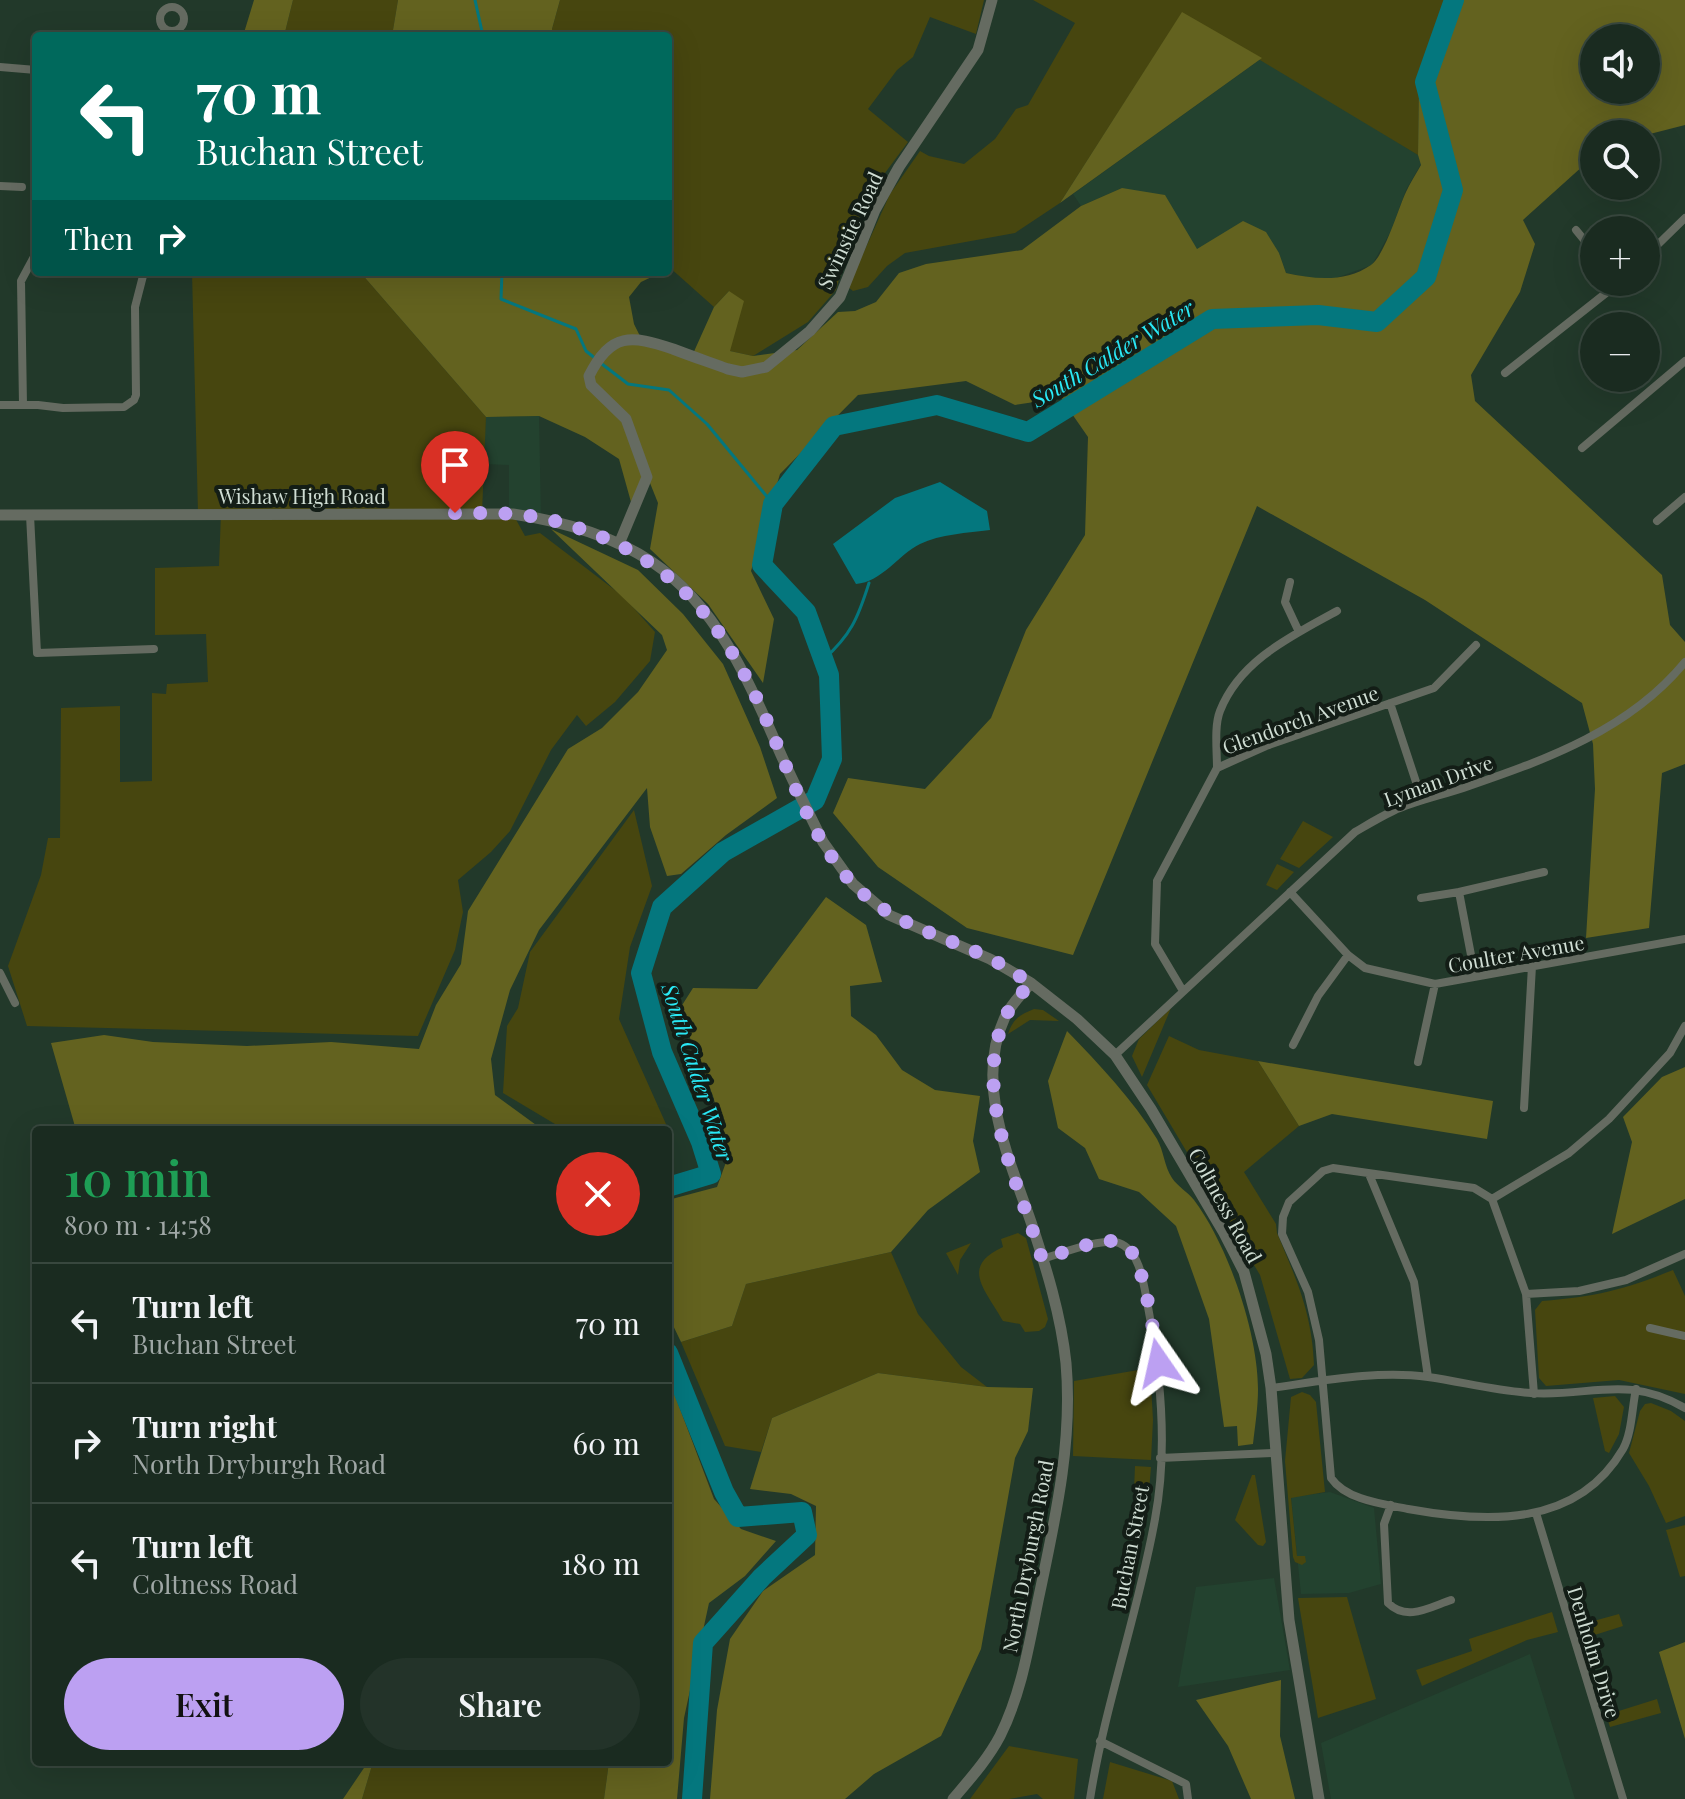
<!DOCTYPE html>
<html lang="en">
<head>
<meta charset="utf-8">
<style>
	body { margin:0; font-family:"Playfair Display",serif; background:#233329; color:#f1f3f6; height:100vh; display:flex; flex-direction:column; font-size:30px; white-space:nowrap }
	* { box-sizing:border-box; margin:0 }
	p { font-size:26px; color:#9fa7a5 }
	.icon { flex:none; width:44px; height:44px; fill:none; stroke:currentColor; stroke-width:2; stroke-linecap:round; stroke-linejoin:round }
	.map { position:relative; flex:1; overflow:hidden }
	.sheet { position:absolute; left:32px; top:1126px; width:640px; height:640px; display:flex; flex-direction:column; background:#1a2b20; border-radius:8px; box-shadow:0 8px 32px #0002,0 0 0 2px #38473e }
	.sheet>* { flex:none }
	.top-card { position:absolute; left:32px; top:32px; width:640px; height:244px; border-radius:8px; box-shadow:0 8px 32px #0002,0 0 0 2px #38473e; background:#00695c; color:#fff; overflow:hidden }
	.tools { position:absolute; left:1580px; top:24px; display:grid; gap:16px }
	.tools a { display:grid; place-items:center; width:80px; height:80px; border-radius:50%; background:#1a2b20; box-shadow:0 8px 32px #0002,0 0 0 2px #38473e; font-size:40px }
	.pin { position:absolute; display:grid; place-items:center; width:68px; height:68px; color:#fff; margin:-82px -34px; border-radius:50% 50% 50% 0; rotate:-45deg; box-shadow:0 0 8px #0007 }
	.pin .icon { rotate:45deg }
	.me { position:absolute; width:88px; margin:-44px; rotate:349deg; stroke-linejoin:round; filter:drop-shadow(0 0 6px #0008) }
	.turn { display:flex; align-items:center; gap:28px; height:168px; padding:0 32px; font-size:36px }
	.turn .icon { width:104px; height:104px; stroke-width:2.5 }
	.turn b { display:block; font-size:56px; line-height:68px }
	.then { display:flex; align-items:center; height:76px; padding:0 32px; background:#0003; gap:16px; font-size:30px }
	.round { display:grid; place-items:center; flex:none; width:84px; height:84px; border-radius:42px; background:#233329 }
	.head { display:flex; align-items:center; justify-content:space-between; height:136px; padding:0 32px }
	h1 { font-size:48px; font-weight:600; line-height:60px; color:#1e9e55 }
	.action { display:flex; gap:16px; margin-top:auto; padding:16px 32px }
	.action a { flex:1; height:92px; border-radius:48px; background:#bca0f2; color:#111; font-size:32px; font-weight:600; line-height:92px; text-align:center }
	.action a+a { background:#233329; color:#f1f3f6 }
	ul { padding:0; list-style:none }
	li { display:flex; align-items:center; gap:24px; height:120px; padding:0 32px; border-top:2px solid #38473e }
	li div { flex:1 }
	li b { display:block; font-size:30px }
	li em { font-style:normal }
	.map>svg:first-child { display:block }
	.built { fill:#23422f }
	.green { fill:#47460f }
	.forest { fill:#63621f; fill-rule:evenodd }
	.water { fill:#04777e }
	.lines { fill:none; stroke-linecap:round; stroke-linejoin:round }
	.stream { stroke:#04777e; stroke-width:3 }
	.river { stroke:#04777e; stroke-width:20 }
	.minor { stroke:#656b61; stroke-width:8 }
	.tertiary { stroke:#656b61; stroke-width:11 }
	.route { stroke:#bca0f2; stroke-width:14; stroke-dasharray:0 25.2 }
	.labels { text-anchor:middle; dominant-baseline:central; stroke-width:8; stroke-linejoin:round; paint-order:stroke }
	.street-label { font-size:20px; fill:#cfddd3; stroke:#131d16 }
	.water-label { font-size:22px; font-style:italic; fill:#2ae9f6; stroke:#131d16 }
</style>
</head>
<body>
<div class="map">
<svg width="1685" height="1799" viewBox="0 0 1685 1799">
	<rect width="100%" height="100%" fill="#22392a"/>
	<path class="built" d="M 1262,58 L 1418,155 L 1421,164 L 1406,190 L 1391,231 L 1372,265 L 1336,278 L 1316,279 L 1286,273 L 1279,253 L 1197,249 L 1122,188 L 1081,206 L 1073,194 Z
		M 539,416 L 541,518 L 509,514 L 509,465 L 483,464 L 486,417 Z
		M 1330,1492 L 1374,1508 L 1381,1584 L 1349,1593 L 1301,1594 L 1291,1497 Z
		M 1274,1578 L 1290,1670 L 1178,1687 L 1196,1587 Z
		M 1530,1654 L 1575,1799 L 1331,1799 L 1321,1743 Z"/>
	<path class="green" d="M 293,0 L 398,0 L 392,36 L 284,36 Z
		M 560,0 L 984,0 L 976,34 L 930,17 L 913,57 L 897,70 L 868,109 L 908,142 L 885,173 L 855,225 L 836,290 L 808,322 L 753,356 L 730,351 L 729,291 L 714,307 L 668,266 L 668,36 L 553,36 L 552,29 Z
		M 1033,0 L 1450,0 L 1443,9 L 1419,79 L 1418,155 L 1182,13 L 1060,203 L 1015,233 L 905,253 L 887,266 L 868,287 L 853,291 L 848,287 L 890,194 L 920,151 L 929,156 L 964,164 L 995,139 L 1016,109 L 1028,105 L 1075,23 Z
		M 192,272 L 360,272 L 486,417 L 482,513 L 513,514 L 525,536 L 540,533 L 624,597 L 655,632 L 650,661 L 615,702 L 586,726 L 577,715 L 551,750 L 510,831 L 491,852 L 458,880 L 463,912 L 455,950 L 418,1036 L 27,1026 L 8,966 L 41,875 L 48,838 L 60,838 L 61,708 L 120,706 L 120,782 L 152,781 L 152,693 L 166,694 L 167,684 L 208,682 L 206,634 L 155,635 L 155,568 L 219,566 L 221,513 L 198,513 Z
		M 634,810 L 652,886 L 630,947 L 619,1019 L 670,1133 L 668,1136 L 668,1130 L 565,1130 L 503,1093 L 507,1026 L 518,1008 L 530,952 Z
		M 1303,821 L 1333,837 L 1299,868 L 1280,859 Z
		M 1277,864 L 1294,872 L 1277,890 L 1266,885 Z
		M 1171,1008 L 1142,1077 L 1132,1056 L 1139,1039 Z
		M 1034,1009 L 1043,1010 L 1059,1021 L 1030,1020 L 1008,1034 C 1013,1019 1019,1015 1034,1009 Z
		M 1169,1036 L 1199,1050 L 1258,1061 L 1299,1126 L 1244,1172 L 1276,1224 L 1277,1233 C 1297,1281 1312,1313 1314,1365 L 1302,1378 L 1290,1379 L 1260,1275 L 1147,1085 Z
		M 1018,1233 L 1026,1238 L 1048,1319 L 1045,1327 L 1039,1331 L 1025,1332 L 1020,1324 L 1003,1321 C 986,1290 959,1267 1003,1247 L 1001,1239 Z
		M 971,1243 L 960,1260 L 958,1275 L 946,1253 Z
		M 891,1252 L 918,1314 L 961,1367 L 987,1387 L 878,1373 L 772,1418 L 761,1452 L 725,1446 L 681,1342 L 732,1326 L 746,1284 Z
		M 1673,1270 L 1685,1296 L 1685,1394 L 1619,1380 L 1546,1386 L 1539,1378 L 1535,1310 L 1542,1301 C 1594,1297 1624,1290 1673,1270 Z
		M 1150,1368 L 1153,1420 L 1151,1460 L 1073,1456 L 1074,1381 Z
		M 1302,1392 L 1310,1395 L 1316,1402 L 1325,1492 L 1291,1498 L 1297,1556 L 1305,1556 L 1306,1562 L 1302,1565 L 1295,1562 L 1293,1557 L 1285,1461 L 1291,1397 Z
		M 1615,1396 L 1624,1407 L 1619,1434 L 1609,1453 L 1605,1451 L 1593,1398 Z
		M 1651,1403 L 1671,1411 L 1685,1421 L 1685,1516 L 1666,1523 L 1649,1486 L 1629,1453 L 1640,1411 L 1645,1404 Z
		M 1135,1466 L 1151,1467 L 1149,1491 L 1134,1490 Z
		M 1252,1475 L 1255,1475 L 1266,1542 L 1263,1546 L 1258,1545 L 1235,1520 Z
		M 1685,1525 L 1685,1576 L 1680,1577 L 1666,1530 Z
		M 1347,1597 L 1376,1699 L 1318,1718 L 1298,1598 Z
		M 1552,1612 L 1558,1632 L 1527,1640 L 1422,1686 L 1416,1670 L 1472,1651 L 1469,1639 Z
		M 1619,1614 L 1623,1626 L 1582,1639 L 1579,1625 Z
		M 1657,1699 L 1661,1713 L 1610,1727 L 1606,1715 Z
		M 1009,1746 L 1078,1759 L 1074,1799 L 1043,1799 L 1037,1794 L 1009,1799 L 970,1799 Z
		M 373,1762 L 609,1762 L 604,1799 L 362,1799 Z
		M 1110,1762 L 1172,1781 L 1179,1799 L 1103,1799 Z"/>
	<path class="forest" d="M 254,0 L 293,0 L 284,36 L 243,36 Z
		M 398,0 L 560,0 L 552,29 L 553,36 L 392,36 Z
		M 1450,0 L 1685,0 L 1685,125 L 1646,135 L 1594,134 L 1594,156 L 1523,220 L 1535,244 L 1520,292 L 1471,375 L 1475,401 L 1662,575 L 1670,625 L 1685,642 L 1685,764 L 1662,773 L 1649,928 L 1586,938 L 1595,789 L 1593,744 L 1582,703 L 1425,600 L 1257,506 L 1073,955 L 967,928 L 878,867 L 833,813 L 848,778 L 925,789 L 991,718 L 1026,630 L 1085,535 L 1088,437 L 1061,398 L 1015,405 L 966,381 L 858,395 L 780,474 L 751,571 L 774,619 L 763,683 L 708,604 L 650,549 L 658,503 L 648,478 L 631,502 L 619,459 L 585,437 L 539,416 L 486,417 L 360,272 L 662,272 L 641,282 L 629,297 L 634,324 L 641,338 L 692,356 L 714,307 L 729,291 L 744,301 L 730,351 L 753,356 L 797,350 L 838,312 L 855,311 L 876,302 L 899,273 L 926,264 L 1022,250 L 1081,206 L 1122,188 L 1165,195 L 1197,249 L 1243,221 L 1266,232 L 1279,253 L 1286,273 C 1314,279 1345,283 1371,265 C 1385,255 1398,209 1406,192 C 1410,183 1416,174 1421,165 L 1418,155 L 1419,79 L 1443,9 ZM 1594,38 L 1646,38 L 1646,90 L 1594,90 Z
		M 1182,12 L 1262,58 L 1060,203 Z
		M 551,529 L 638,570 L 683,614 L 723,664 L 760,747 L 777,798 L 726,835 L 681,874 L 667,876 L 650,827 L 647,788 L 539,930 L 510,990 L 491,1059 L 495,1095 L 543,1130 L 76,1130 L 51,1043 L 104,1035 L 153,1042 L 247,1046 L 331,1042 L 419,1049 L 436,1005 L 461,964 L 468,911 L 568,749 L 602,728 L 638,692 L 667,650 L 662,635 Z
		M 826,897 L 866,925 L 882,982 L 850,986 L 851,1016 L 876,1035 L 902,1070 L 935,1090 L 980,1096 L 973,1141 L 980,1172 L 928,1210 L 891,1252 L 746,1284 L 732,1326 L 681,1342 L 668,1315 L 668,1200 L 717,1187 L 729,1154 L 713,1096 L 679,1010 L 693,988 L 757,989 Z
		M 1067,1031 C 1099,1064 1133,1100 1157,1139 C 1164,1151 1164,1166 1172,1178 C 1178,1187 1188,1192 1194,1200 C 1228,1245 1258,1333 1258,1389 C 1258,1408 1255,1426 1253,1444 L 1238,1446 L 1237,1426 L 1224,1427 L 1209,1319 L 1176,1226 L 1139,1192 L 1099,1179 L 1085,1148 L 1058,1128 L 1048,1081 Z
		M 1258,1061 L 1493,1101 L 1487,1139 L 1332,1114 L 1299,1126 Z
		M 1685,1067 L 1685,1199 L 1612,1234 L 1632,1142 L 1623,1117 L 1662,1077 Z
		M 878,1373 L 987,1387 L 1033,1388 L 1028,1431 L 1015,1458 L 981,1649 L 941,1736 L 874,1774 L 845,1799 L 710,1799 L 717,1710 L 730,1639 L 763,1591 L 815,1555 L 816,1506 L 791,1494 L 750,1489 L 772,1418 Z
		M 668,1377 L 714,1499 L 741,1529 L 776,1541 L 745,1576 L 709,1603 L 684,1718 L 677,1799 L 604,1799 L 609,1762 L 668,1762 Z
		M 1685,1642 L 1685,1739 L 1659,1652 Z
		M 1281,1680 L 1280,1736 L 1295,1799 L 1251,1799 L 1228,1746 L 1196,1700 Z
		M 368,1762 L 373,1762 L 362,1799 L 343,1799 Z"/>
	<path class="water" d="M 940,482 L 987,511 L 990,530 C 968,533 940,534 920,544 C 898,555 882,582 856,584 L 833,544 L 895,498 Z"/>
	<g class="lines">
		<path class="stream" d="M 475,0 L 483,36
			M 502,272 L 501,299 L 576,329 L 586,351 L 596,359
			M 602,364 L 628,384 L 669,390 L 707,424 L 773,504
			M 823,660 C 851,635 858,618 869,583"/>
		<path class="river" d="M 668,1187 L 711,1174 L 701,1142 L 662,1052 L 641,973 L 662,907 L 723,852 L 815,800 L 832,759 L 829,675 L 806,612 L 762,565 L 773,504 L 834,426 L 937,405 L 1028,432 L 1212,319 L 1318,315 L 1377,322 L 1426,277 L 1453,190 L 1425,82 L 1454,0
			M 668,1353 L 724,1492 L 738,1517 L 802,1512 L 807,1535 L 762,1577 L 703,1643 L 692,1799"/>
		<path class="minor" d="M160 19a12 12 0 1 1 24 0a12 12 0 1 1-24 0Z
			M 0,67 L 36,70
			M 0,186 L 22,187
			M 1576,230 L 1594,252
			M 1646,256 L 1685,218
			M 1505,373 L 1620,282
			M 0,405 L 38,405 L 63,408 L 124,407 L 134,400 L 136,395 L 135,307 L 144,272
			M 23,405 L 21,281 L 36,253
			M 1582,448 L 1685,361
			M 30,515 L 37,653 L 154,649
			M 1657,521 L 1685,497
			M 1290,582 L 1285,602 L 1299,632
			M 1390,703 L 1422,800
			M 1217,768 C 1217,751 1214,726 1220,711 C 1240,660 1292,636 1337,611
			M 1290,892 L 1348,955 L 1365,968 L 1435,984 L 1685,939
			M 1421,898 L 1459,892
			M 0,973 L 15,1003
			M 1475,976 L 1459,892 L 1544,872
			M 1183,991 L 1155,944 L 1157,881 L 1217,768 L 1266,746 L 1434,688 L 1476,645
			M 1293,1045 L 1318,996 L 1348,955
			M 1115,1055 L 1355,832 C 1367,825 1380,817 1393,811 C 1417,800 1444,795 1469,786 C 1548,759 1630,729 1685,662
			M 1418,1062 L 1435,984
			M 1524,1108 L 1532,966
			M 1369,1174 L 1414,1282 L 1428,1377
			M 1492,1199 L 1569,1153 L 1609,1119 L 1670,1053 L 1685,1026
			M 1042,1259 C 1060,1254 1103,1237 1119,1243 C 1141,1251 1144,1287 1148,1307 C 1161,1375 1168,1450 1155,1519 C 1138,1614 1105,1704 1090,1799
			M 1526,1294 L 1579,1291 L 1626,1280 L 1685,1254
			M 1650,1328 L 1685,1336
			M 1271,1388 C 1322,1381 1377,1370 1428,1377 C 1463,1382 1496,1391 1531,1393 C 1591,1397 1626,1374 1685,1408
			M 1534,1394 L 1526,1294 L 1492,1199 L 1474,1188 L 1333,1168 L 1323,1171 L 1289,1202 L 1283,1217 L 1282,1234 L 1308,1292 L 1319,1340 L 1331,1478 C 1346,1500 1383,1504 1408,1509 C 1486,1523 1577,1528 1623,1449 C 1632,1433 1632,1407 1636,1389
			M 1160,1458 L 1274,1453
			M 1391,1505 L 1384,1524 L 1388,1603 C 1407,1622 1430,1607 1451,1600
			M 1536,1513 L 1623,1799
			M 1100,1741 L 1186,1784 L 1188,1799"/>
		<path class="tertiary" d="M 0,515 L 513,514 C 561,521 611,535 652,562 C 715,604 749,680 778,748 C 792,780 808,811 823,842 L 853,884 L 889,915 L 990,959 L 1031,983 L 1077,1019 L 1115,1055 L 1151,1109 L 1224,1233 L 1244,1272 L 1266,1354 L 1271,1388 L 1289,1620 L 1319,1799
			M 619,544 L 647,477 L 626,419 L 591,385 L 589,376 C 611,332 631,335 673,349 C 691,356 709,362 728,369 L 742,372 L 766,367 L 810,331 L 840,297 L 875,210 L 899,167 L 978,50 L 992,0
			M 953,1799 C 970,1779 988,1759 1000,1736 C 1022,1692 1029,1644 1039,1596 C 1055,1520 1073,1442 1066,1363 C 1061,1315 1046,1267 1031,1222 C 1009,1158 974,1083 1005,1017 C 1011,1004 1022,994 1031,983"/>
	</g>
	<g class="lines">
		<path class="route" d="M 455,513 C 486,513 520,512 551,520 C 669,550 724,620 770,728 C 792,780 814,841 852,883 C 892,925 940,934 989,958 C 1004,965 1017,975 1031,983 C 1021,994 1011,1004 1005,1018 C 971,1094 1020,1186 1042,1259 C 1061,1254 1089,1242 1108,1241 C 1116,1240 1125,1245 1130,1250 C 1145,1267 1154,1339 1159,1363"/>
	</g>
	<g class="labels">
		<g class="street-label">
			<text transform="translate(849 230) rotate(-65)">Swinstie Road</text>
			<text x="302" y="495">Wishaw High Road</text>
			<text transform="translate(1300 719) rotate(-20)">Glendorch Avenue</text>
			<text transform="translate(1438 780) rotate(-20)">Lyman Drive</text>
			<text transform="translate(1516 953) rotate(-10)">Coulter Avenue</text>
			<text transform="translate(1226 1205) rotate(61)">Coltness Road</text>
			<text transform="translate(1129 1547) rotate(-79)">Buchan Street</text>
			<text transform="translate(1027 1556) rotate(-79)">North Dryburgh Road</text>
			<text transform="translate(1595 1652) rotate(73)">Denholm Drive</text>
		</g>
		<g class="water-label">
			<text transform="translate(1112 353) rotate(-31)">South Calder Water</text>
			<text transform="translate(698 1072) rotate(72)">South Calder Water</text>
		</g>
	</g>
</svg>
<div class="tools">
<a><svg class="icon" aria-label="sound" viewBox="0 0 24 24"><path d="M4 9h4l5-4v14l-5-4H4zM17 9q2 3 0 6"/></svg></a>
<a><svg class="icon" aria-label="search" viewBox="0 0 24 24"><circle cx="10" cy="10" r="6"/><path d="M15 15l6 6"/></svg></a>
<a>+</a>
<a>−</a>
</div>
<div class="pin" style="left:455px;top:513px;background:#d93025"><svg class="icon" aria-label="arrive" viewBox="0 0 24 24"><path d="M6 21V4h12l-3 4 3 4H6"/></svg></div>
<svg class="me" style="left:1159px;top:1363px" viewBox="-20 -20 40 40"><path d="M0-17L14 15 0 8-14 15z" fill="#bca0f2" stroke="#fff" stroke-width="4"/></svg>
<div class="top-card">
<div class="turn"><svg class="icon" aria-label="left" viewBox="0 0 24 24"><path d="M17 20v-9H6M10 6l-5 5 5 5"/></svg><div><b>70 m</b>Buchan Street</div></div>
<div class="then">Then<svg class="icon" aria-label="right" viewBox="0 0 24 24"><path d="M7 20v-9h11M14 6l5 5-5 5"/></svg></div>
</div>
<section class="sheet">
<div class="head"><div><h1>10 min</h1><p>800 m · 14:58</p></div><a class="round" style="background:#d93025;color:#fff"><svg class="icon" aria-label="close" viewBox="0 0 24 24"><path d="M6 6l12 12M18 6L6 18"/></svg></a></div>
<ul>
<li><svg class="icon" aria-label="left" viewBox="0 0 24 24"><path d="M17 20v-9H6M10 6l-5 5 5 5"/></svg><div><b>Turn left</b><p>Buchan Street</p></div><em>70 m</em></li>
<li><svg class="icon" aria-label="right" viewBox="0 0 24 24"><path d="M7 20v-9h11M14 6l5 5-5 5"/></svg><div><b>Turn right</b><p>North Dryburgh Road</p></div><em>60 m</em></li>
<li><svg class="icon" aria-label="left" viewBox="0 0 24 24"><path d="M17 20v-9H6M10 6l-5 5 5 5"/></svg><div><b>Turn left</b><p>Coltness Road</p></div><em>180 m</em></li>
</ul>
<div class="action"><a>Exit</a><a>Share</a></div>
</section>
</div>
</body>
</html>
